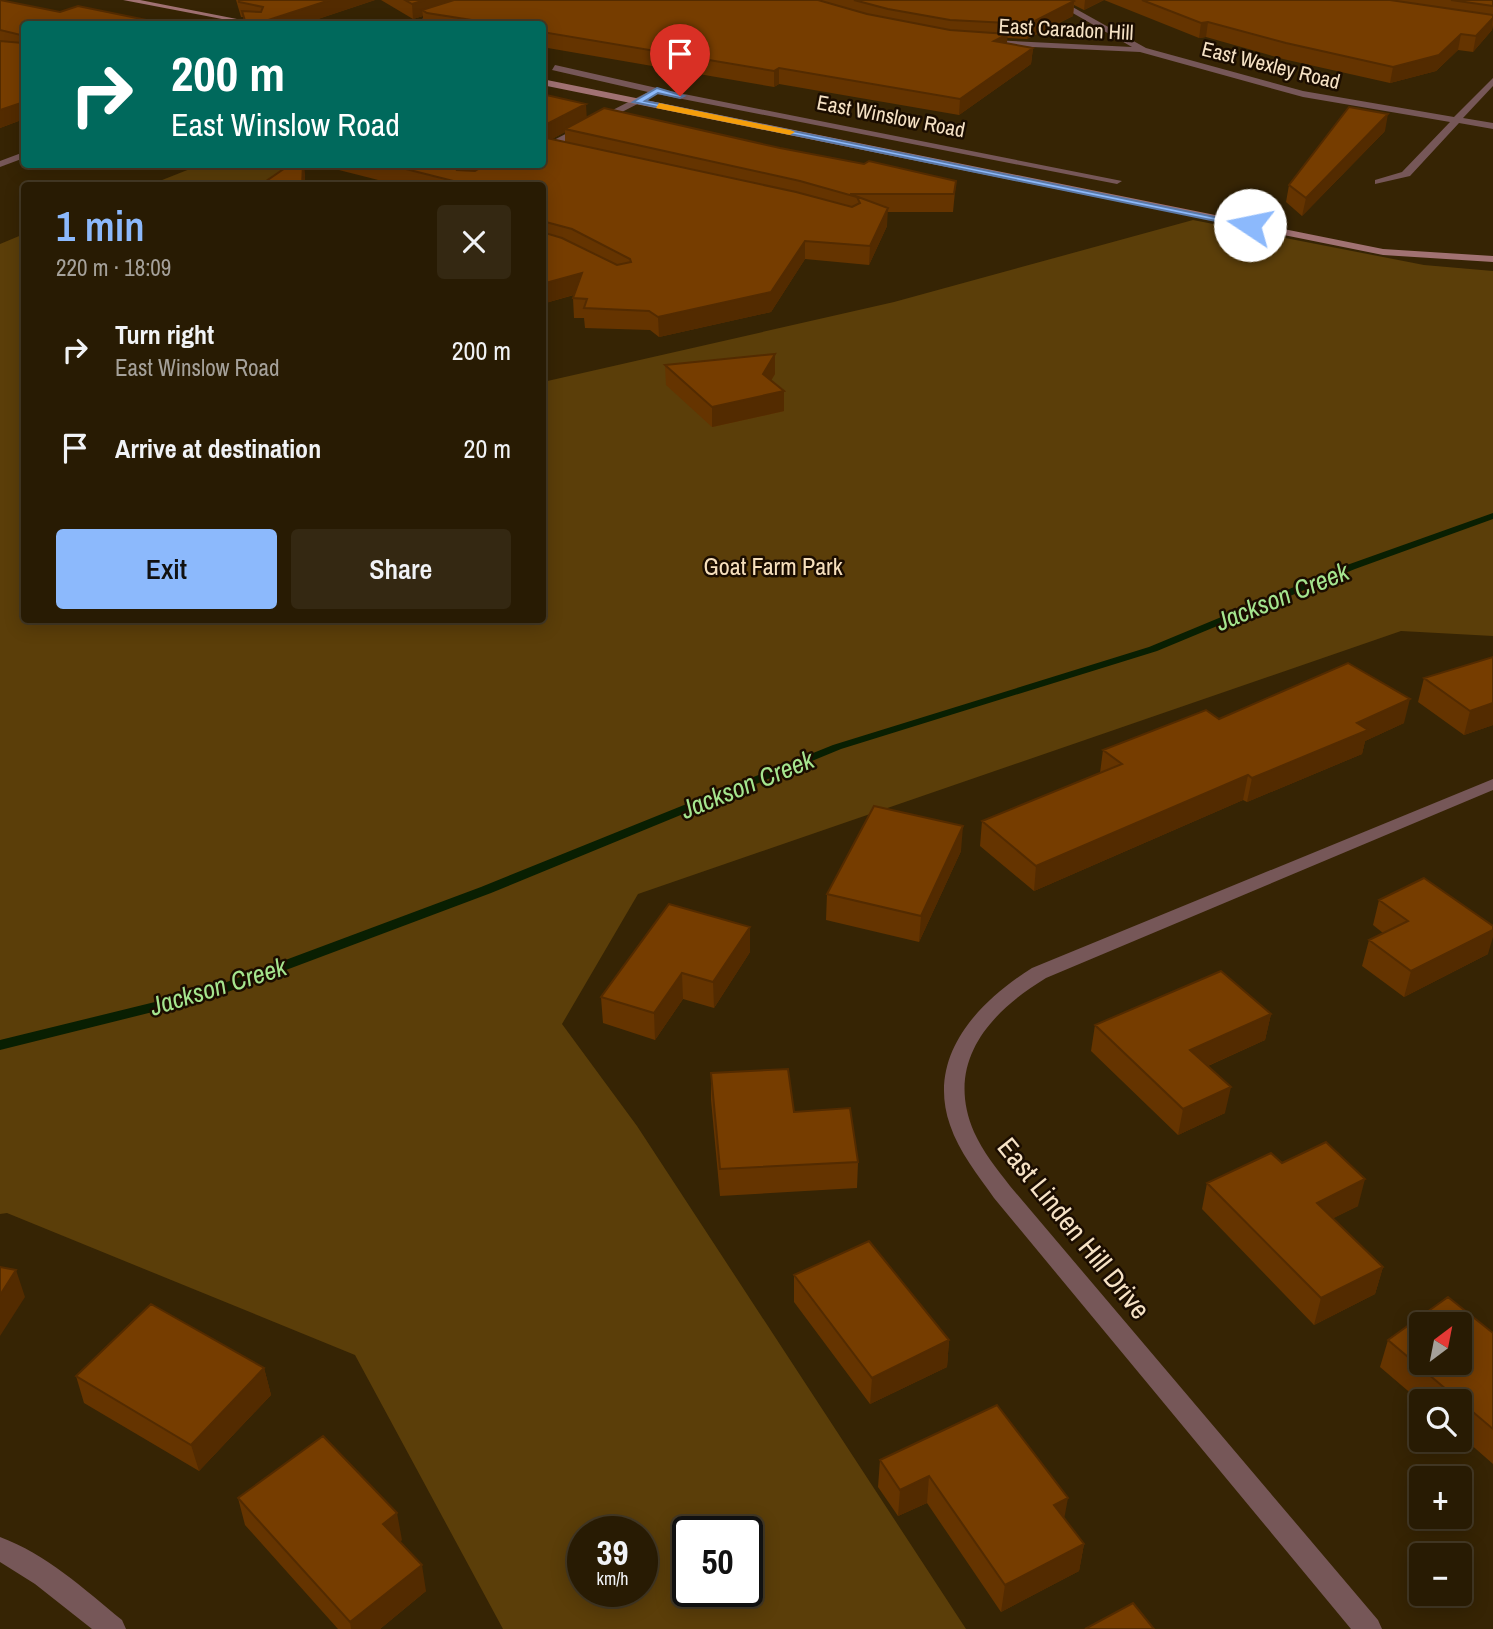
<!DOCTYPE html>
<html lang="en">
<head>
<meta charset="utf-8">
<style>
	body { margin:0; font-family:"Archivo Narrow",sans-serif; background:#342812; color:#f1f3f6; height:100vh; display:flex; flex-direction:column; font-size:26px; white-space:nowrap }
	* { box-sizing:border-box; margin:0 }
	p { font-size:23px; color:#a5a19a }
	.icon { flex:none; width:38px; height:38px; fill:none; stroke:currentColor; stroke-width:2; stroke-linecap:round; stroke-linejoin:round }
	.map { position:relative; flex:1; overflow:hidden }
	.side { position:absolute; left:21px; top:182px; width:525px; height:441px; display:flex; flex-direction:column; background:#281b03; border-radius:7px; box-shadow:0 4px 18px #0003,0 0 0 2px #443925 }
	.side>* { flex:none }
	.banner { position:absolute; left:21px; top:21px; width:525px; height:147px; border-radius:7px; box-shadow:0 4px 18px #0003,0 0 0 2px #443925; background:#00695c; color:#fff; overflow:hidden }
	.needle { width:46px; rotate:32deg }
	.controls { position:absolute; left:1409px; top:1312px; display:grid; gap:14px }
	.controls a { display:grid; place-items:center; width:63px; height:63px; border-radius:7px; background:#281b03; box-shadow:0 4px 18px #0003,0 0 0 2px #443925; font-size:35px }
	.speed { position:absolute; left:567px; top:1516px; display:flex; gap:14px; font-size:35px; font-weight:700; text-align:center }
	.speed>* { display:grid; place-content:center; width:91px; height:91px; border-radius:50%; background:#281b03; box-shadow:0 4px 18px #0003,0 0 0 2px #443925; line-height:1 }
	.speed small { font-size:18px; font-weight:400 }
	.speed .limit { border:4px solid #111; border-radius:10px; background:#fff; color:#111 }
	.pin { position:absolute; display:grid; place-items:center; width:60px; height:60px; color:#fff; margin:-72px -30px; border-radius:50% 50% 50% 0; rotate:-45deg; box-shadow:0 0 7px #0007 }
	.pin .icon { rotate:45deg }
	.me { position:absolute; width:77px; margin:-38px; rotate:281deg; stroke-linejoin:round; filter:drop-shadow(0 0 5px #0008) }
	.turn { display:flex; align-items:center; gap:24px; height:147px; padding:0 35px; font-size:32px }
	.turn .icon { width:91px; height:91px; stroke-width:2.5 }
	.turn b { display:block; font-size:49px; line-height:60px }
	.round { display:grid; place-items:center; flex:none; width:74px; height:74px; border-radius:7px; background:#342812 }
	.headline { display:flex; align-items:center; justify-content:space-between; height:119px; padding:0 35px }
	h1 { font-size:42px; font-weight:600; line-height:52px; color:#8cb9fc }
	.primary-button { display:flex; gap:14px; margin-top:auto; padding:14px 35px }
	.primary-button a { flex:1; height:80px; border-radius:7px; background:#8cb9fc; color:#111; font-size:28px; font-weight:600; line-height:80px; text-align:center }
	.primary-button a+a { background:#342812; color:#f1f3f6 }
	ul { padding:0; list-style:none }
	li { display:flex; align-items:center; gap:21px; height:98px; padding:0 35px }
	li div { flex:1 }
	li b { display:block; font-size:26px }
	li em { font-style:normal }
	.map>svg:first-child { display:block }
	.green { fill:#5b3e09; fill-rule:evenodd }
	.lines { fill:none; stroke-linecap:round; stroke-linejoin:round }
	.stream { fill:#091f02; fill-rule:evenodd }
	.minor { fill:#765758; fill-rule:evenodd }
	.secondary { fill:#a17273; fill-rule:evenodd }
	.wall { fill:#653400; fill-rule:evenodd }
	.shaded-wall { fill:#532b00 }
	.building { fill:#763d00; stroke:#532b00; stroke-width:2; fill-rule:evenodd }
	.route { fill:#8cb9fc; stroke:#5b78a4; stroke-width:2 }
	.slow { fill:#f59e0b }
	.labels { text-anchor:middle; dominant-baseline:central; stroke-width:5; stroke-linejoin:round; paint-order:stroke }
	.far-street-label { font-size:21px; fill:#f6e2c5; stroke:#1b0d00 }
	.park-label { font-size:24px; fill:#f7e0bd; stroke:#1b0d00 }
	.water-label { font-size:26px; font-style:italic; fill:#a5e58e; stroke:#1b0d00 }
	.near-street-label { font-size:28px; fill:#f6e2c5; stroke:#1b0d00 }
</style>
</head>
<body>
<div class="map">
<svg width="1493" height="1629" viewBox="0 0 1493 1629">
	<rect width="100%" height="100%" fill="#362404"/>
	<path class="green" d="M 200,165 L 308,165 L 275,185 L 147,186 Z
		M 1193,220 L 1424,265 L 1493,271 L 1493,636 L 1401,631 L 638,894 L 562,1024 L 637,1126 L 966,1629 L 503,1629 L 355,1355 L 7,1213 L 0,1214 L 0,244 L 24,234 L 24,620 L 542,620 L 543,382 L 894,302 ZM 583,1531 L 642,1531 L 642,1591 L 583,1591 ZM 688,1531 L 747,1531 L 747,1591 L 688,1591 Z"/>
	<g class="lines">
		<path class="stream" d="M 1493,513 L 1493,519 L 1355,569 L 1157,651 L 841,749 L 491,893 L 217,996 L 0,1050 L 0,1040 L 208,989 L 481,887 L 833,745 L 1149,647 L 1347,565 Z"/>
		<path class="minor" d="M 482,0 L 494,0 L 417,24 L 406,24 Z
			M 1050,0 L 1060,0 L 1146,48 L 1303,91 L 1454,117 L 1493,78 L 1493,86 L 1463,118 L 1493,123 L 1493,129 L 1459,123 L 1410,176 L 1375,184 L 1375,180 L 1402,172 L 1450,122 L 1303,97 L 1140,52 L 988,45 L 991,40 L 1132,47 Z
			M 555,65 L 679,93 L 1122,181 L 1117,184 L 657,94 L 542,153 L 542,146 L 648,92 L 552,70 Z
			M 24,152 L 24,158 L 0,167 L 0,161 Z
			M 1493,779 L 1493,790 L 1046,978 C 990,1012 944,1062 974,1132 C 983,1152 997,1169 1010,1186 L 1378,1620 L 1382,1629 L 1351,1629 L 994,1198 C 978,1175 959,1152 950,1125 C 926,1056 978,1002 1032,968 Z
			M 0,1537 C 46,1554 84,1589 122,1620 L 126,1629 L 92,1629 L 35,1584 L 0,1562 Z"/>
		<path class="secondary" d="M 123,0 L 140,0 L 263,24 L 248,24 Z
			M 542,79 L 1383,249 L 1493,256 L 1493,262 L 1383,255 L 542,85 Z"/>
	</g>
	<path class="wall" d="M 0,0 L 60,12 L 24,119 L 0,128 Z
		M 236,0 L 375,0 L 303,24 L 244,24 L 243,17 L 241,17 Z
		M 381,0 L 1493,0 L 1493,25 L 1492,30 L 1473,52 L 1458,50 L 1436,71 L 1390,83 L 1283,59 L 1206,37 L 1199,38 L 1104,0 L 1084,10 L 1074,5 L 1073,16 L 1027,39 L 1007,38 L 1007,43 L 1033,48 L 1031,64 L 959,115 L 779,84 L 774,87 L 542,47 L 542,24 L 423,24 L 423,16 L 413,19 Z
		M 542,94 L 587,117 L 780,148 L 956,181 L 953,212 L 887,212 L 887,226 L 869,265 L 805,259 L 771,312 L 659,337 L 650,330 L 585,328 L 584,318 L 574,318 L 573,298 L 574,295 L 542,304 L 542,186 L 402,186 L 327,167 L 327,164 L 542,164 ZM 565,132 L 565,142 L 552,139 Z
		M 1385,131 L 1302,216 L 1286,202 L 1289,185 Z
		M 775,354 L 775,374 L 771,380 L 784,391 L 784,411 L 712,427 L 666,385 L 665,365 Z
		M 1493,657 L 1493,725 L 1464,735 L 1418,702 L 1424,678 Z
		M 1219,719 L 1404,723 L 1365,741 L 1362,754 L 1247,802 L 1243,800 L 1034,891 L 980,846 L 982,821 L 1100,773 L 1103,750 Z
		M 961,851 L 919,942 L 826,920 L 827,894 Z
		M 1379,900 L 1488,954 L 1404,997 L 1362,966 L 1369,940 L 1383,933 L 1373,925 Z
		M 750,927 L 750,952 L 714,1008 L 683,999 L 655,1040 L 603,1023 L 601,997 Z
		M 1271,1014 L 1265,1040 L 1208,1066 L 1225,1113 L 1178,1135 L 1091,1051 L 1095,1025 Z
		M 711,1073 L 794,1112 L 858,1162 L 857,1188 L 720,1196 L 711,1100 Z
		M 1282,1163 L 1358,1206 L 1333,1218 L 1383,1267 L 1375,1294 L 1314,1325 L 1202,1209 L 1207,1183 Z
		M 794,1275 L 949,1340 L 947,1367 L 870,1404 L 794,1302 Z
		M 1493,1333 L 1493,1464 L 1460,1435 L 1460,1402 L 1421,1402 L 1380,1367 L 1388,1340 Z
		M 264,1368 L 271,1395 L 199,1471 L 84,1403 L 76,1376 Z
		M 880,1460 L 1064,1518 L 1084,1544 L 1079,1571 L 1001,1612 L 927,1503 L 898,1516 L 878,1487 Z
		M 238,1498 L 402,1540 L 400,1541 L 426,1591 L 380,1629 L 338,1629 L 245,1525 Z"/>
	<path class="shaded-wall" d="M 330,0 L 375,0 L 303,24 L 256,24 Z
		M 425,0 L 473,0 L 422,10 L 423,16 L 413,19 L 412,4 Z
		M 1085,0 L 1104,0 L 1084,10 Z
		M 1074,1 L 1073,16 L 1027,39 L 1029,24 Z
		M 1493,18 L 1492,30 L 1473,52 L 1476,36 Z
		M 1208,22 L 1206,37 L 1199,38 L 1201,23 Z
		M 1008,34 L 1006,50 L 994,41 Z
		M 1461,34 L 1458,50 L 1436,71 L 1390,83 L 1393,67 Z
		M 1033,48 L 1031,64 L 959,115 L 960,99 Z
		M 779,68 L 779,84 L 774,87 L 774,71 Z
		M 24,102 L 24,119 L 0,128 L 0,110 Z
		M 586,104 L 587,121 L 565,129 L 565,132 L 548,141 L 547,124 Z
		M 1388,114 L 1385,131 L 1302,216 L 1306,198 Z
		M 303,164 L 304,164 L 305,174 L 305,186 L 302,186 Z
		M 461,164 L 496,164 L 461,183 L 457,170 L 458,166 Z
		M 888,208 L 887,226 L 869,265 L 870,246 Z
		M 805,241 L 805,259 L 771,312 L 659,337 L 658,317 Z
		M 582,273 L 583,292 L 542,304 L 542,284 Z
		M 775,354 L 775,374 L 763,394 L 763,374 Z
		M 784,391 L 784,411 L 712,427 L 712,407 Z
		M 1410,699 L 1404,723 L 1365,741 L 1362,754 L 1247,802 L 1252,778 L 1357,723 Z
		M 1493,703 L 1493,725 L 1464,735 L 1470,711 Z
		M 1248,775 L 1243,800 L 1034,891 L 1036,866 Z
		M 963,826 L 961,851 L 919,942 L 921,916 Z
		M 750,927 L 750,952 L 714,1008 L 713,982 Z
		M 1493,930 L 1493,937 L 1488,954 L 1404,997 L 1411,971 Z
		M 682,973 L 683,999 L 655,1040 L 654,1013 Z
		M 1271,1014 L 1265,1040 L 1185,1076 L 1190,1050 Z
		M 1231,1087 L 1225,1113 L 1178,1135 L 1183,1109 Z
		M 1365,1179 L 1358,1206 L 1310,1230 L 1317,1203 Z
		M 1383,1267 L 1375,1294 L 1314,1325 L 1321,1298 Z
		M 16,1270 L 25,1297 L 0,1336 L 0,1295 Z
		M 949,1340 L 947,1367 L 870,1404 L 872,1378 Z
		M 264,1368 L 271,1395 L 199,1471 L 191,1445 Z
		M 929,1476 L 927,1503 L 898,1516 L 900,1490 Z
		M 1068,1498 L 1063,1525 L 1054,1505 Z
		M 397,1513 L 402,1540 L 388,1550 L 383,1524 Z
		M 1084,1544 L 1079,1571 L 1001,1612 L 1005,1585 Z
		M 422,1565 L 426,1591 L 380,1629 L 351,1629 L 350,1622 Z"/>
	<path class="building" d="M 0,0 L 60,12 L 78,6 L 166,24 L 24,24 L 24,102 L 0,110 L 0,41 L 22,43 L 21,35 L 0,30 Z
		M 239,0 L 330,0 L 256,24 L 246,24 L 242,11 L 261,12 L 263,7 L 239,2 Z
		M 405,0 L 425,0 L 412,4 Z
		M 454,0 L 818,0 L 867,14 L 950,30 L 1008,34 L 994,41 L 1033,48 L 960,99 L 779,68 L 774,71 L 542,32 L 542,24 L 497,24 L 427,13 L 422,10 Z
		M 854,0 L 1072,0 L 1074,1 L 1029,24 L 950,20 L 888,9 Z
		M 1142,0 L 1390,0 L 1493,15 L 1493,18 L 1476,36 L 1461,34 L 1439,55 L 1393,67 L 1286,43 L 1208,22 L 1201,23 Z
		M 1451,0 L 1493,0 L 1493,6 Z
		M 542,94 L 586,104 L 547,124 L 542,124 Z
		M 1349,107 L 1388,114 L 1306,198 L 1289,185 Z
		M 604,108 L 780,148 L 864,164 L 869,161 L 956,181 L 954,194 L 850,194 L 888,208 L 870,246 L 805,241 L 771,292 L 658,317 L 649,311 L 584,308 L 587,299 L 573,298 L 582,273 L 542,284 L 542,232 L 562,238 L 617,265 L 631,262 L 630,259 L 572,229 L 542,221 L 542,186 L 473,186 L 386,164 L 461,164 L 458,166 L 457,170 L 475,171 L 486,164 L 542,164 L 542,137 L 796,192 L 852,207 L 860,203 L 857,197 L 800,181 L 565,129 Z
		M 291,164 L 303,164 L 302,186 L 259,186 Z
		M 775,354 L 763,374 L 784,391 L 712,407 L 665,365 Z
		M 1493,657 L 1493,703 L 1470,711 L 1424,678 Z
		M 1348,663 L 1410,699 L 1357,723 L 1368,730 L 1252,778 L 1248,775 L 1036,866 L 982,821 L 1122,764 L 1103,750 L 1206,710 L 1219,719 Z
		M 874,806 L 963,826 L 921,916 L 827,894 Z
		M 1424,878 L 1493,926 L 1493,930 L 1411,971 L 1369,940 L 1408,921 L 1379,900 Z
		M 669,904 L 750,927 L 713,982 L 682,973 L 654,1013 L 601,997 Z
		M 1221,971 L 1271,1014 L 1190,1050 L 1231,1087 L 1183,1109 L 1095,1025 Z
		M 788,1069 L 794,1112 L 850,1108 L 858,1162 L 720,1169 L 711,1073 Z
		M 1326,1142 L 1365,1179 L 1317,1203 L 1383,1267 L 1321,1298 L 1207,1183 L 1271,1153 L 1282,1163 Z
		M 869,1241 L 949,1340 L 872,1378 L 794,1275 Z
		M 0,1267 L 16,1270 L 0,1295 Z
		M 1448,1297 L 1493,1333 L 1493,1429 L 1388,1340 ZM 1421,1325 L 1460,1325 L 1460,1363 L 1421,1363 Z
		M 151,1304 L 264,1368 L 191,1445 L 76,1376 Z
		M 997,1405 L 1068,1498 L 1054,1505 L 1084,1544 L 1005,1585 L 929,1476 L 900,1490 L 880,1460 Z
		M 323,1436 L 397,1513 L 383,1524 L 422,1565 L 350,1622 L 238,1498 Z
		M 1133,1603 L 1154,1629 L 1085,1629 Z"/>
	<path class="route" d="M 657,88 L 684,96 L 680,98 L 658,93 L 645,101 L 1254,225 L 1250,228 L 633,102 Z"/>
	<path class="slow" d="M 659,103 L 790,130 L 795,132 L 790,135 L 656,108 Z"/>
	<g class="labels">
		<g class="far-street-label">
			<text transform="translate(1066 29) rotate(3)">East Caradon Hill</text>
			<text transform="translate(1271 65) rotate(14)">East Wexley Road</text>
			<text transform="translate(891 116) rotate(11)">East Winslow Road</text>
		</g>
		<g class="park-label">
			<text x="773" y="566">Goat Farm Park</text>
		</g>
		<g class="water-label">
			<text transform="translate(1282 596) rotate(-22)">Jackson Creek</text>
			<text transform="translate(747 784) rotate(-22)">Jackson Creek</text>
			<text transform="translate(218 986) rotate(-17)">Jackson Creek</text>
		</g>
		<g class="near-street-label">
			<text transform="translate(1074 1228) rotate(51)">East Linden Hill Drive</text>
		</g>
	</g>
</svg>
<div class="controls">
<a><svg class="needle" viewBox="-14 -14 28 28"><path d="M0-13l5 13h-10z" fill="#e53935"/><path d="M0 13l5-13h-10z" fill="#a5a19a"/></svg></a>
<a><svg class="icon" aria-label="search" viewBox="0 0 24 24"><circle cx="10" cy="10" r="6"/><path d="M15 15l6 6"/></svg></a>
<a>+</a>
<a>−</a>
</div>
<div class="speed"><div>39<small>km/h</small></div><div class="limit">50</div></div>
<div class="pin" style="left:680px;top:96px;background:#d93025"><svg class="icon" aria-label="arrive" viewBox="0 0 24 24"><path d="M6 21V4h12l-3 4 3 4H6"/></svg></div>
<svg class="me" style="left:1250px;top:225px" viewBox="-20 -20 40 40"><circle r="19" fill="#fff"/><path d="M0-13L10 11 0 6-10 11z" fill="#8cb9fc"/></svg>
<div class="banner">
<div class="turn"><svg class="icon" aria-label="right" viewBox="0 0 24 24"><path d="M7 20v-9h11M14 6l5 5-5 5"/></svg><div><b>200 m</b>East Winslow Road</div></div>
</div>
<section class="side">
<div class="headline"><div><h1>1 min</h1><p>220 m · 18:09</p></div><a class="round"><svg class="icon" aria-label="close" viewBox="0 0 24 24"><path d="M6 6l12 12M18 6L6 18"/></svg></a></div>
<ul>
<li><svg class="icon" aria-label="right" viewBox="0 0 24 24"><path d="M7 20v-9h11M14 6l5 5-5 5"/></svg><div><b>Turn right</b><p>East Winslow Road</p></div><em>200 m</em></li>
<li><svg class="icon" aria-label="arrive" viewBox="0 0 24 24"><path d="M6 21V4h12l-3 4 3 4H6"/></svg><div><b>Arrive at destination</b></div><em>20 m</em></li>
</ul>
<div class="primary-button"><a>Exit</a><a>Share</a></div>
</section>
</div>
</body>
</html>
